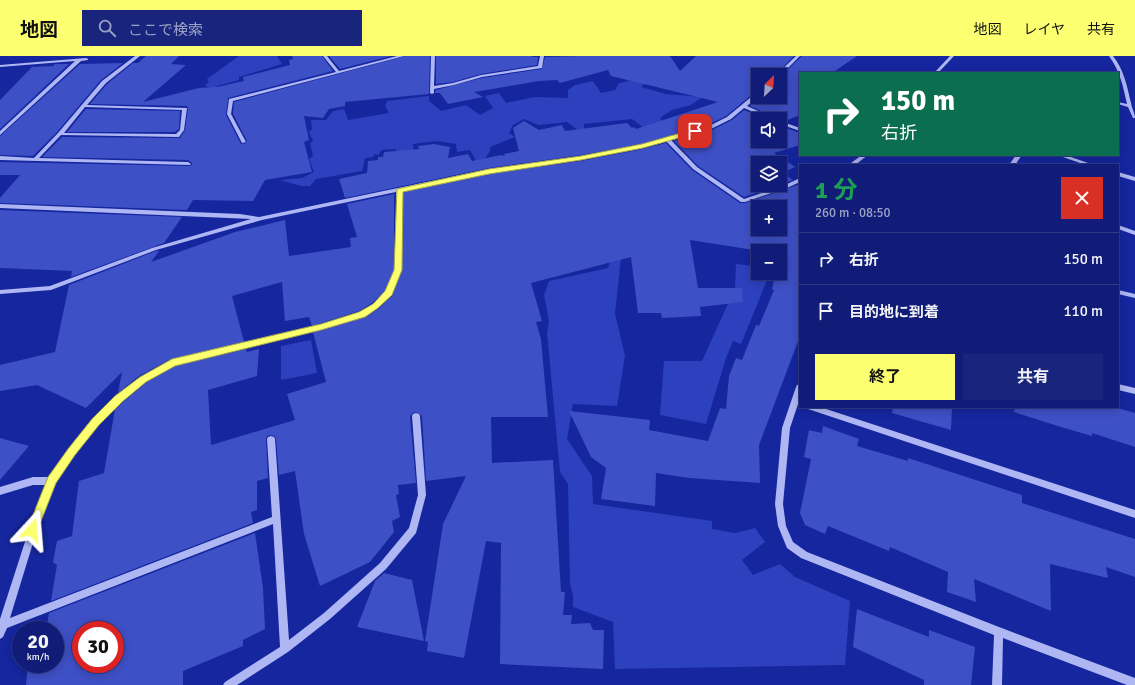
<!DOCTYPE html>
<html lang="ja">
<head>
<meta charset="utf-8">
<style>
	body { margin:0; font-family:Signika,"Noto Sans JP",sans-serif; background:#19257c; color:#f1f3f6; height:100vh; display:flex; flex-direction:column; font-size:15px; white-space:nowrap }
	* { box-sizing:border-box; margin:0 }
	p { font-size:13px; color:#9ca1c6 }
	.icon { flex:none; width:22px; height:22px; fill:none; stroke:currentColor; stroke-width:2; stroke-linecap:round; stroke-linejoin:round }
	.map { position:relative; flex:1; overflow:hidden }
	.side { position:absolute; left:799px; top:108px; width:320px; height:244px; display:flex; flex-direction:column; background:#101c77; border-radius:0px; box-shadow:0 2px 10px #0003,0 0 0 1px #303a89 }
	.side>* { flex:none }
	.guide { position:absolute; left:799px; top:16px; width:320px; height:84px; border-radius:0px; box-shadow:0 2px 10px #0003,0 0 0 1px #303a89; background:#0b6e4f; color:#fff; overflow:hidden }
	.needle { width:26px; rotate:25deg }
	.controls { position:absolute; left:751px; top:12px; display:grid; gap:8px }
	.controls a { display:grid; place-items:center; width:36px; height:36px; border-radius:0px; background:#101c77; box-shadow:0 2px 10px #0003,0 0 0 1px #303a89; font-size:20px }
	.speed { position:absolute; left:12px; top:565px; display:flex; gap:8px; font-size:20px; font-weight:700; text-align:center }
	.speed>* { display:grid; place-content:center; width:52px; height:52px; border-radius:50%; background:#101c77; box-shadow:0 2px 10px #0003,0 0 0 1px #303a89; line-height:1 }
	.speed small { font-size:10px; font-weight:400 }
	.speed .limit { border:6px solid #d22; background:#fff; color:#111 }
	.pin { position:absolute; display:grid; place-items:center; width:34px; height:34px; color:#fff; margin:-17px; border-radius:8px; box-shadow:0 2px 6px #0006 }
	.me { position:absolute; width:44px; margin:-22px; rotate:19deg; stroke-linejoin:round; filter:drop-shadow(0 0 3px #0008) }
	.turn { display:flex; align-items:center; gap:14px; height:84px; padding:0 16px; font-size:18px }
	.turn .icon { width:52px; height:52px; stroke-width:2.5 }
	.turn b { display:block; font-size:28px; line-height:34px }
	.round { display:grid; place-items:center; flex:none; width:42px; height:42px; border-radius:0px; background:#19257c }
	.head { display:flex; align-items:center; justify-content:space-between; height:68px; padding:0 16px }
	h1 { font-size:24px; font-weight:700; line-height:30px; color:#1e9e55 }
	.primary-button { display:flex; gap:8px; margin-top:auto; padding:8px 16px }
	.primary-button a { flex:1; height:46px; border-radius:0px; background:#fbff70; color:#111; font-size:16px; font-weight:700; line-height:46px; text-align:center }
	.primary-button a+a { background:#19257c; color:#f1f3f6 }
	ul { padding:0; list-style:none }
	li { display:flex; align-items:center; gap:12px; height:52px; padding:0 16px; border-top:1px solid #303a89 }
	li div { flex:1 }
	li b { display:block; font-size:15px }
	li em { font-style:normal }
	header { display:flex; align-items:center; gap:24px; box-sizing:border-box; height:56px; padding:0 20px; background:#fbff70; color:#111 }
	header strong { font-size:19px }
	nav { display:flex; gap:22px; margin-inline-start:auto; font-size:14px }
	.search { width:280px; height:36px; background:#19257c; display:flex; align-items:center; gap:10px; box-sizing:border-box; padding:0 14px; border-radius:0px; color:#9ca1c6; font-size:15px }
	.map>svg:first-child { display:block }
	.green { fill:#2d40be }
	.building { fill:#3e50c5; fill-rule:evenodd }
	.lines { fill:none; stroke-linecap:round; stroke-linejoin:round }
	.minor { fill:#aeb7f3; fill-rule:evenodd }
	.route { fill:#fbff70; stroke:#a3a649 }
</style>
</head>
<body>
<header>
<strong>地図</strong>
<div class="search"><svg class="icon" aria-label="search" viewBox="0 0 24 24"><circle cx="10" cy="10" r="6"/><path d="M15 15l6 6"/></svg>ここで検索</div>
<nav><a>地図</a><a>レイヤ</a><a>共有</a></nav>
</header>
<div class="map">
<svg width="1135" height="629" viewBox="0 0 1135 629">
	<rect width="100%" height="100%" fill="#15269f"/>
	<path class="green" d="M 239,0 L 277,0 L 282,8 L 239,21 L 239,24 L 217,30 L 215,36 L 205,29 L 209,26 L 207,23 Z
		M 661,14 L 641,31 L 666,38 L 702,41 L 691,49 L 672,54 L 660,62 L 662,66 L 644,72 L 632,63 L 584,68 L 584,74 L 579,75 L 567,66 L 539,69 L 524,63 L 513,69 L 509,77 L 515,81 L 490,91 L 490,95 L 484,104 L 476,105 L 470,94 L 457,96 L 456,88 L 437,85 L 413,88 L 414,99 L 395,98 L 396,93 L 381,94 L 379,99 L 375,98 L 373,101 L 365,102 L 362,115 L 316,123 L 310,130 L 301,130 L 280,124 L 302,122 L 314,116 L 309,103 L 313,100 L 310,87 L 313,85 L 309,76 L 312,73 L 311,64 L 326,64 L 333,55 L 344,53 L 348,64 L 389,57 L 385,50 L 387,45 L 429,40 L 429,45 L 441,55 L 466,49 L 480,59 L 493,52 L 485,40 L 499,37 L 506,47 L 535,41 L 568,42 L 568,34 L 575,29 L 593,25 L 601,37 L 615,34 L 619,27 L 633,24 Z
		M 758,198 L 758,217 L 770,217 L 741,288 L 733,285 L 726,302 L 706,368 L 660,359 L 664,305 L 702,305 L 735,232 L 736,208 L 754,210 Z
		M 612,200 L 621,202 L 615,257 L 625,300 L 617,350 L 573,348 L 567,383 L 592,420 L 593,448 L 712,465 L 712,473 L 735,477 L 755,472 L 765,486 L 742,504 L 753,519 L 780,508 L 795,521 L 850,545 L 845,609 L 615,613 L 613,566 L 573,551 L 573,539 L 570,528 L 568,428 L 560,416 L 547,277 L 549,265 L 544,239 L 549,225 L 608,212 Z
		M 311,284 L 317,317 L 281,324 L 281,290 Z"/>
	<path class="building" d="M 146,0 L 179,0 L 171,8 L 186,9 L 143,46 L 199,32 L 217,31 L 244,25 L 243,21 L 290,9 L 289,4 L 293,3 L 292,0 L 322,0 L 333,15 L 228,42 L 226,59 L 241,88 L 246,87 L 247,85 L 233,58 L 234,46 L 405,0 L 430,0 L 429,38 L 345,46 L 345,50 L 329,53 L 323,62 L 304,60 L 309,84 L 304,86 L 312,116 L 265,124 L 253,145 L 193,144 L 187,154 L 0,147 L 0,142 L 20,119 L 0,119 L 0,106 L 190,110 L 192,109 L 192,107 L 188,104 L 42,101 L 62,81 L 180,82 L 185,74 L 188,52 L 187,50 L 90,48 L 107,28 L 133,7 L 138,7 Z
		M 329,0 L 391,0 L 340,13 Z
		M 436,0 L 532,0 L 533,1 L 538,1 L 537,9 L 481,18 L 453,26 L 436,28 Z
		M 581,0 L 670,0 L 680,15 L 696,0 L 794,0 L 775,19 L 758,19 L 758,36 L 755,36 L 726,60 L 706,70 L 642,88 L 581,99 L 489,112 L 345,142 L 339,123 L 367,117 L 368,105 L 378,104 L 378,101 L 383,101 L 384,96 L 419,93 L 418,90 L 434,88 L 450,91 L 448,102 L 468,98 L 472,105 L 501,99 L 505,100 L 504,98 L 519,95 L 513,72 L 524,65 L 539,74 L 562,69 L 565,75 L 627,67 L 632,72 L 634,71 L 636,73 L 718,46 L 611,20 L 608,14 L 560,27 L 557,24 L 539,25 L 474,36 L 483,41 L 448,48 L 440,37 L 435,37 L 436,34 L 482,22 L 542,13 L 545,1 Z
		M 802,0 L 857,0 L 832,17 L 800,17 L 800,59 L 785,65 L 750,50 L 759,41 L 780,41 L 780,21 Z
		M 123,7 L 101,24 L 57,76 L 33,100 L 0,99 L 0,80 L 80,8 Z
		M 55,8 L 69,8 L 0,73 L 0,44 L 32,11 L 53,10 Z
		M 86,53 L 180,55 L 179,73 L 175,76 L 67,76 Z
		M 744,54 L 766,63 L 758,63 L 758,85 L 780,85 L 780,70 L 800,77 L 800,89 L 774,97 L 795,111 L 782,117 L 793,124 L 744,141 L 698,110 L 674,85 L 712,74 L 732,64 ZM 758,107 L 780,107 L 780,129 L 758,129 Z
		M 666,87 L 692,114 L 740,147 L 745,147 L 800,128 L 800,280 L 759,389 L 760,427 L 689,422 L 656,417 L 655,450 L 601,443 L 606,412 L 591,401 L 569,355 L 650,364 L 649,374 L 708,385 L 720,352 L 726,353 L 729,320 L 736,302 L 742,304 L 756,269 L 759,270 L 774,234 L 772,233 L 776,217 L 780,217 L 781,198 L 780,195 L 760,195 L 690,184 L 698,232 L 742,232 L 743,246 L 700,251 L 701,260 L 662,262 L 661,257 L 638,257 L 631,201 L 531,227 L 542,265 L 536,266 L 541,283 L 548,361 L 491,361 L 492,407 L 553,404 L 561,536 L 565,536 L 563,559 L 572,559 L 571,568 L 590,567 L 593,574 L 604,574 L 603,613 L 500,608 L 501,487 L 486,485 L 464,602 L 427,595 L 428,586 L 425,585 L 443,468 L 466,420 L 426,425 L 422,360 L 416,356 L 413,357 L 410,360 L 416,427 L 398,429 L 399,438 L 396,439 L 400,461 L 392,465 L 394,476 L 370,506 L 320,530 L 304,478 L 295,415 L 279,419 L 276,383 L 274,380 L 271,379 L 267,380 L 266,383 L 268,422 L 257,425 L 257,454 L 251,456 L 253,467 L 51,545 L 57,509 L 53,506 L 57,485 L 72,480 L 79,425 L 104,417 L 115,353 L 147,326 L 175,310 L 246,293 L 247,296 L 259,293 L 257,320 L 208,334 L 211,389 L 295,364 L 287,338 L 326,326 L 313,276 L 365,261 L 378,253 L 392,240 L 402,214 L 403,136 L 489,118 L 581,105 L 643,93 ZM 758,151 L 780,151 L 780,173 L 758,173 Z
		M 394,138 L 394,214 L 385,235 L 372,247 L 359,255 L 312,270 L 309,261 L 285,265 L 282,226 L 232,240 L 244,286 L 169,304 L 139,320 L 118,337 L 122,316 L 86,352 L 37,329 L 0,335 L 0,309 L 55,296 L 69,229 L 156,195 L 159,195 L 151,206 L 235,176 L 285,164 L 289,200 L 351,191 L 350,182 L 357,181 L 347,148 Z
		M 0,154 L 182,161 L 164,187 L 71,221 L 72,215 L 0,212 Z
		M 893,351 L 952,351 L 951,374 L 892,357 Z
		M 1015,351 L 1114,351 L 1135,357 L 1135,391 L 1092,377 L 1092,380 L 1061,371 L 1014,356 Z
		M 823,370 L 859,383 L 857,390 L 908,405 L 908,402 L 1022,439 L 1022,447 L 1135,483 L 1135,521 L 1106,511 L 1108,522 L 1050,508 L 1051,555 L 974,523 L 976,546 L 947,536 L 948,516 L 890,491 L 889,495 L 828,470 L 825,478 L 805,469 L 800,457 L 811,403 L 804,401 L 809,374 L 822,377 Z
		M 0,382 L 29,390 L 0,424 Z
		M 255,477 L 263,532 L 265,573 L 243,584 L 243,590 L 183,615 L 183,629 L 26,629 L 28,608 L 55,608 L 55,574 L 39,574 L 40,571 L 47,569 L 49,557 ZM 81,574 L 115,574 L 115,608 L 81,608 Z
		M 384,517 L 412,524 L 424,585 L 357,571 L 375,525 Z
		M 857,553 L 929,581 L 929,574 L 975,591 L 971,629 L 924,629 L 924,624 L 853,591 Z"/>
	<g class="lines">
		<path class="minor" d="M 135,0 L 140,0 L 106,27 L 87,49 L 187,52 L 184,74 L 179,81 L 61,79 L 39,102 L 188,106 L 191,108 L 190,109 L 0,104 L 0,100 L 34,102 L 58,77 L 102,25 ZM 85,51 L 182,54 L 180,74 L 176,78 L 64,77 Z
			M 323,0 L 327,0 L 339,15 L 397,0 L 404,0 L 233,45 L 231,58 L 246,86 L 242,87 L 227,58 L 229,43 L 336,16 Z
			M 431,0 L 435,0 L 434,30 L 453,27 L 481,19 L 538,10 L 540,0 L 544,0 L 542,12 L 482,21 L 454,29 L 434,33 L 434,37 L 432,38 L 430,37 Z
			M 796,0 L 800,0 L 780,20 L 776,19 Z
			M 950,0 L 954,0 L 938,17 L 934,17 Z
			M 1109,0 L 1113,0 C 1124,14 1127,30 1131,47 C 1132,53 1135,57 1135,62 L 1133,62 L 1128,51 L 1118,48 L 1118,46 L 1127,48 C 1123,30 1120,15 1109,0 Z
			M 86,2 L 88,3 L 88,4 L 81,5 L 0,79 L 0,75 L 75,5 L 0,11 L 0,9 Z
			M 756,37 L 758,37 L 758,40 L 747,50 L 776,63 L 770,63 L 744,52 L 731,63 L 711,73 L 671,84 L 697,111 L 744,143 L 785,129 L 800,122 L 800,126 L 789,131 L 745,146 L 741,146 L 693,113 L 666,85 L 643,92 L 581,104 L 489,117 L 402,135 L 401,214 L 391,239 L 377,252 L 364,260 L 321,273 L 174,309 L 146,325 L 122,345 L 98,368 L 74,398 L 54,427 L 41,461 L 10,562 L 272,461 L 267,383 L 268,381 L 271,380 L 274,381 L 275,383 L 289,584 L 324,557 L 380,507 L 409,472 L 418,439 L 412,360 L 413,358 L 416,357 L 419,358 L 420,360 L 426,439 L 416,477 L 386,513 L 330,563 L 288,596 L 237,629 L 223,629 L 225,626 L 280,591 L 273,468 L 7,572 L 3,581 L 0,583 L 0,563 L 33,461 L 46,429 L 33,429 L 0,439 L 0,431 L 33,421 L 49,421 L 68,394 L 92,364 L 116,341 L 140,321 L 170,305 L 321,269 L 360,256 L 373,248 L 386,236 L 395,214 L 396,136 L 262,164 L 156,194 L 51,234 L 0,238 L 0,234 L 50,230 L 152,192 L 251,163 L 0,152 L 0,148 L 240,158 L 259,161 L 489,113 L 581,100 L 642,89 L 707,71 L 727,61 Z
			M 780,65 L 800,72 L 800,75 L 780,68 Z
			M 862,99 L 868,99 L 855,109 L 844,109 L 851,107 Z
			M 1016,99 L 1022,99 L 1015,109 L 1009,109 Z
			M 1057,99 L 1065,99 L 1094,109 L 1086,109 Z
			M 1118,116 L 1135,121 L 1135,125 L 1118,120 Z
			M 1118,169 L 1135,175 L 1135,179 L 1118,173 Z
			M 1118,234 L 1135,238 L 1135,242 L 1118,238 Z
			M 800,328 L 800,342 L 790,372 L 783,448 L 786,470 L 793,486 L 807,496 L 999,571 L 1135,622 L 1135,629 L 1127,629 L 1003,582 L 1002,629 L 992,629 L 994,579 L 801,502 L 787,492 L 778,470 L 775,448 L 782,372 L 796,331 L 797,329 Z
			M 1118,328 L 1135,332 L 1135,338 L 1118,334 Z
			M 807,351 L 820,351 L 1135,454 L 1135,462 L 808,353 Z"/>
	</g>
	<path class="route" d="M 695,73 L 698,75 L 697,77 L 643,92 L 581,104 L 489,118 L 403,136 L 402,214 L 392,239 L 378,252 L 365,261 L 321,274 L 175,310 L 146,326 L 122,346 L 99,369 L 75,399 L 56,427 L 36,478 L 32,479 L 28,478 L 27,474 L 48,421 L 68,393 L 92,363 L 115,340 L 140,321 L 172,303 L 321,268 L 359,256 L 373,248 L 385,235 L 394,214 L 397,133 L 489,113 L 581,100 L 642,88 Z"/>
</svg>
<div class="controls">
<a><svg class="needle" viewBox="-14 -14 28 28"><path d="M0-13l5 13h-10z" fill="#e53935"/><path d="M0 13l5-13h-10z" fill="#9ca1c6"/></svg></a>
<a><svg class="icon" aria-label="sound" viewBox="0 0 24 24"><path d="M4 9h4l5-4v14l-5-4H4zM17 9q2 3 0 6"/></svg></a>
<a><svg class="icon" aria-label="layers" viewBox="0 0 24 24"><path d="M12 4l9 5-9 5-9-5zM3 14l9 5 9-5"/></svg></a>
<a>+</a>
<a>−</a>
</div>
<div class="speed"><div>20<small>km/h</small></div><div class="limit">30</div></div>
<div class="pin" style="left:695px;top:75px;background:#d93025"><svg class="icon" aria-label="arrive" viewBox="0 0 24 24"><path d="M6 21V4h12l-3 4 3 4H6"/></svg></div>
<svg class="me" style="left:32px;top:474px" viewBox="-20 -20 40 40"><path d="M0-17L14 15 0 8-14 15z" fill="#fbff70" stroke="#fff" stroke-width="4"/></svg>
<div class="guide">
<div class="turn"><svg class="icon" aria-label="right" viewBox="0 0 24 24"><path d="M7 20v-9h11M14 6l5 5-5 5"/></svg><div><b>150 m</b>右折</div></div>
</div>
<section class="side">
<div class="head"><div><h1>1 分</h1><p>260 m · 08:50</p></div><a class="round" style="background:#d93025;color:#fff"><svg class="icon" aria-label="close" viewBox="0 0 24 24"><path d="M6 6l12 12M18 6L6 18"/></svg></a></div>
<ul>
<li><svg class="icon" aria-label="right" viewBox="0 0 24 24"><path d="M7 20v-9h11M14 6l5 5-5 5"/></svg><div><b>右折</b></div><em>150 m</em></li>
<li><svg class="icon" aria-label="arrive" viewBox="0 0 24 24"><path d="M6 21V4h12l-3 4 3 4H6"/></svg><div><b>目的地に到着</b></div><em>110 m</em></li>
</ul>
<div class="primary-button"><a>終了</a><a>共有</a></div>
</section>
</div>
</body>
</html>
